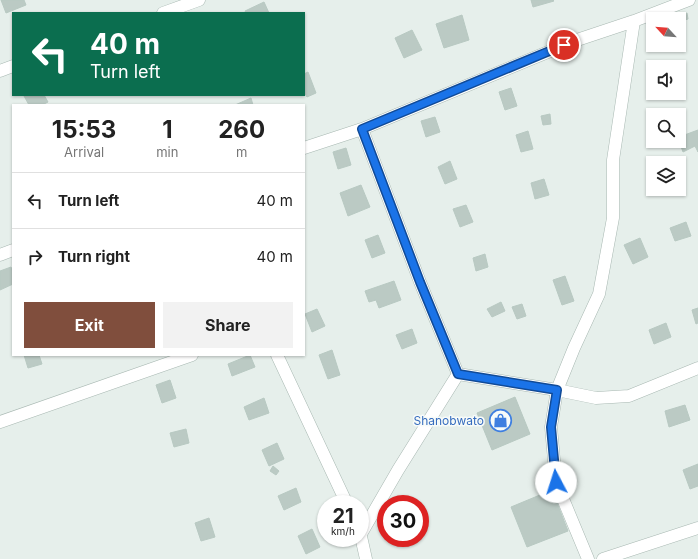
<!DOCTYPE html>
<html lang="en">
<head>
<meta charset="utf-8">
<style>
	body { margin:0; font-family:Inter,sans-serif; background:#f2f2f2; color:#222; height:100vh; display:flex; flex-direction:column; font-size:15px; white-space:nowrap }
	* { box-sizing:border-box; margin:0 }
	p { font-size:13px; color:#767676 }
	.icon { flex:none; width:22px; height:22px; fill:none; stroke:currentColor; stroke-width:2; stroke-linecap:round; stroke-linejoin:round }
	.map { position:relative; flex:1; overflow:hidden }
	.sheet { position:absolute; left:12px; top:104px; width:293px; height:252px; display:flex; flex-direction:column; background:#fff; border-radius:0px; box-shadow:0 1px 3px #0004 }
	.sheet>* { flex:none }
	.hud { position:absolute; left:12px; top:12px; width:293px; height:84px; border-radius:0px; box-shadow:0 1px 3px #0004; background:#0b6e4f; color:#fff; overflow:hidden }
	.needle { width:26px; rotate:296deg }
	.fabs { position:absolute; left:646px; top:12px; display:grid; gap:8px }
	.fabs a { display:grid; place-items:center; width:40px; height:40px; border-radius:0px; background:#fff; box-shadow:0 1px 3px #0004; font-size:20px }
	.speed { position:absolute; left:317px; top:495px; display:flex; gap:8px; font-size:20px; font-weight:700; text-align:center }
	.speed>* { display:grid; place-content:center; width:52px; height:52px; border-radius:50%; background:#fff; box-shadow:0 1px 3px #0004; line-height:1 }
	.speed small { font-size:10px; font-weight:400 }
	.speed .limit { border:6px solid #d22; background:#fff; color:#111 }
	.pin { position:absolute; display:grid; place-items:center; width:34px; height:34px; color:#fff; margin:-17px; border:2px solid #fff; border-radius:50%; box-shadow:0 1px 4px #0007 }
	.me { position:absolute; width:44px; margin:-22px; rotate:355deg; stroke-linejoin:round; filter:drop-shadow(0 0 3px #0008) }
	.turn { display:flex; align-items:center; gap:14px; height:84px; padding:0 12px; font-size:18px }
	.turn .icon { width:52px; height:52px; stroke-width:2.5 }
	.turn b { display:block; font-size:28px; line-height:34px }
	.eta { display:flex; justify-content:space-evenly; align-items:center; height:68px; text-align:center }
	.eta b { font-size:24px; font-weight:700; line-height:28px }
	.cta { display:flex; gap:8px; margin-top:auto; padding:8px 12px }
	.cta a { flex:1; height:46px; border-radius:0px; background:#804e3d; color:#fff; font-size:16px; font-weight:700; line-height:46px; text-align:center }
	.cta a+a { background:#f2f2f2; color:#222 }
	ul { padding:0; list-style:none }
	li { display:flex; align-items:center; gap:12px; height:56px; padding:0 12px; border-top:1px solid #e0e0e0 }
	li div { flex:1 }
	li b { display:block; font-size:15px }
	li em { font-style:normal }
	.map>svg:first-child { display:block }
	.building { fill:#bbcac4; stroke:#b8c9c2 }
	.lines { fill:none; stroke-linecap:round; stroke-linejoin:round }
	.minor-casing { stroke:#a8b8b2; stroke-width:13 }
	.minor { stroke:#fff; stroke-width:12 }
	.route-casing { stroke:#114b97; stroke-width:10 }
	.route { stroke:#1a73e8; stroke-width:7 }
	.labels { text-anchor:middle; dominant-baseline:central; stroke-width:3; stroke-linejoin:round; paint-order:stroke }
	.shop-label { font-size:12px; fill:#366cbe; stroke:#f7fbf9; text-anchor:end }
</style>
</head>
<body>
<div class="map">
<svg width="698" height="559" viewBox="0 0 698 559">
	<rect width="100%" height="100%" fill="#e6efeb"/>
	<path class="building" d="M 1,0 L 24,0 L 26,5 L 6,13 Z
		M 531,0 L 553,0 L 554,1 L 533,7 Z
		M 264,2 L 269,13 L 246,13 L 245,11 Z
		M 687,13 L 688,19 L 679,22 L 679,19 L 671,19 Z
		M 462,15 L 469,40 L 444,48 L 436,24 Z
		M 412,30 L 422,50 L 404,58 L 395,38 Z
		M 308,72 L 316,93 L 307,97 L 304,92 L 304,74 Z
		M 511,88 L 517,106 L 505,110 L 499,92 Z
		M 27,95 L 44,95 L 48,102 L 42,105 L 29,105 L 24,96 Z
		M 251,98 L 253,105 L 235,105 Z
		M 550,114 L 551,124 L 543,125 L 541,116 Z
		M 435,117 L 440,132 L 426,137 L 421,121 Z
		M 698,130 L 698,152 L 695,146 L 683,152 L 679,141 L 679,137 Z
		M 528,131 L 533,149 L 521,152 L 516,135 Z
		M 346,148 L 351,165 L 338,169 L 333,152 Z
		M 450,161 L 457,179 L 445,184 L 438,167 Z
		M 544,179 L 549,195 L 535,199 L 531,183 Z
		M 361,185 L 370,207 L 348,216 L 340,193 Z
		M 466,205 L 473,222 L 460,227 L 453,209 Z
		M 686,222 L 691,236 L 675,241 L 670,228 Z
		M 378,235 L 385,253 L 372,258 L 365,240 Z
		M 640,238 L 648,257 L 633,264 L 624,245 Z
		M 485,254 L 488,267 L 476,271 L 473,258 Z
		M 11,267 L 13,272 L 13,284 L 0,290 L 0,271 Z
		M 565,276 L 574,301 L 562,305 L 553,280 Z
		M 394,281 L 401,300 L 379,308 L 376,300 L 369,302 L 365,291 Z
		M 501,302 L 505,311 L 492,317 L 487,309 Z
		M 522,304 L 526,316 L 517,319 L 512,307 Z
		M 698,308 L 698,323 L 696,324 L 692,310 Z
		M 317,309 L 325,326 L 312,332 L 305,314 Z
		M 666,323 L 671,337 L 654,344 L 649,330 Z
		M 412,329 L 417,343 L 402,349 L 396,335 Z
		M 332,350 L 340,375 L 328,379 L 319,355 Z
		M 24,355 L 39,355 L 42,364 L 28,368 Z
		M 250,355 L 255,367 L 232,376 L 228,364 Z
		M 170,380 L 176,398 L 162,403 L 156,385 Z
		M 515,397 L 530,434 L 492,450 L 477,413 Z
		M 264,398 L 269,413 L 249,420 L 244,407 Z
		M 685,405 L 690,420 L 669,427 L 665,411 Z
		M 186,429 L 189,443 L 174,447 L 170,433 Z
		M 277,443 L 284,459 L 269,466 L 262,450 Z
		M 698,464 L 698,486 L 690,489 L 683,470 Z
		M 273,466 L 279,471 L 276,475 L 270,471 Z
		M 296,488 L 301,502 L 284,510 L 278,496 Z
		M 552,490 L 568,531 L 527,547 L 511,507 Z
		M 209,518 L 215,537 L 201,541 L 195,523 Z
		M 312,529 L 320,547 L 306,554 L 298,536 Z"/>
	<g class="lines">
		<defs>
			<path id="minor" d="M 163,13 L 199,0
				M 0,71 L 13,66
				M 362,129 L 420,282 L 458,374 L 557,390 L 596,398 L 629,396 L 698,368
				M 304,148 L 362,129 L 577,40 L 634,21 L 689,0
				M 0,255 L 13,250
				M 277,355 L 347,504
				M 0,422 L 192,355
				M 360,532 L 366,559
				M 361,534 L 398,470 L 458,374
				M 588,559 L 556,482 L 551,427 L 557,390 L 574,348 L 599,294 L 613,218 L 613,160 L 634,21
				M 603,559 L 698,528"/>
		</defs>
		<use href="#minor" class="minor-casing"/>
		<use href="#minor" class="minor"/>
	</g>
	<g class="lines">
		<defs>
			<path id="route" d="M 556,482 L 551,427 L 557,390 L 458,374 L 420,282 L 362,129 L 564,45"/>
		</defs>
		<use href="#route" class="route-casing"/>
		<use href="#route" class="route"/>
	</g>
	<defs>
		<symbol id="shop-ring" viewBox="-11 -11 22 22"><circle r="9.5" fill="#f7fbf9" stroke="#3f7fe0" stroke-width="1.5"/><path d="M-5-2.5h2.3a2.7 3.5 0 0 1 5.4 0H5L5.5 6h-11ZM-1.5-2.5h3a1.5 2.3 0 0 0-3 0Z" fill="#3f7fe0"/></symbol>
	</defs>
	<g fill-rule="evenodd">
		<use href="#shop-ring" x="488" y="408" width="25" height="25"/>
	</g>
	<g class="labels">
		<g class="shop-label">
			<text x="484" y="420">Shanobwato</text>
		</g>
	</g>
</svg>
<div class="fabs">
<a><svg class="needle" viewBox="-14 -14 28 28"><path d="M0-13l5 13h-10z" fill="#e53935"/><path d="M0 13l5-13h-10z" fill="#767676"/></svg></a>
<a><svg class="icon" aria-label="sound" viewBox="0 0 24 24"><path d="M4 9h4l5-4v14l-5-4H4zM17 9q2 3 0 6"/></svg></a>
<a><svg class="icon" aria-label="search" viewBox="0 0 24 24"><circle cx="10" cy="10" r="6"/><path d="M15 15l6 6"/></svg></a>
<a><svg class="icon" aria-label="layers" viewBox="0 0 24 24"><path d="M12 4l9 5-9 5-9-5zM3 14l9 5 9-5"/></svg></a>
</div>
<div class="speed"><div>21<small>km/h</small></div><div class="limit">30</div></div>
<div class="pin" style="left:564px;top:45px;background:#d93025"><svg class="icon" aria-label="arrive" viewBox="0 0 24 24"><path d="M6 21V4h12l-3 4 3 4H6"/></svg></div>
<svg class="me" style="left:556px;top:482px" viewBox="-20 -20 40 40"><circle r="19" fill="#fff"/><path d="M0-13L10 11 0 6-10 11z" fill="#1a73e8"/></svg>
<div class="hud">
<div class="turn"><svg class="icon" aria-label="left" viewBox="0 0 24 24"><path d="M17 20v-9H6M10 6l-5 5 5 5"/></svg><div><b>40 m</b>Turn left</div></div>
</div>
<section class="sheet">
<div class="eta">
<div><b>15:53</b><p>Arrival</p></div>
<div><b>1</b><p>min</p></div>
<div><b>260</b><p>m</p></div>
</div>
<ul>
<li><svg class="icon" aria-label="left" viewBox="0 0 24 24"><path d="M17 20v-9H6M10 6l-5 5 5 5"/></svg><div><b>Turn left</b></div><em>40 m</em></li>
<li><svg class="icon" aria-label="right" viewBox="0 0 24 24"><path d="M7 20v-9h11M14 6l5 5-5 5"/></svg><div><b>Turn right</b></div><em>40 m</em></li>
</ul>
<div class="cta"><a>Exit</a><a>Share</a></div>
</section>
</div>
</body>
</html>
